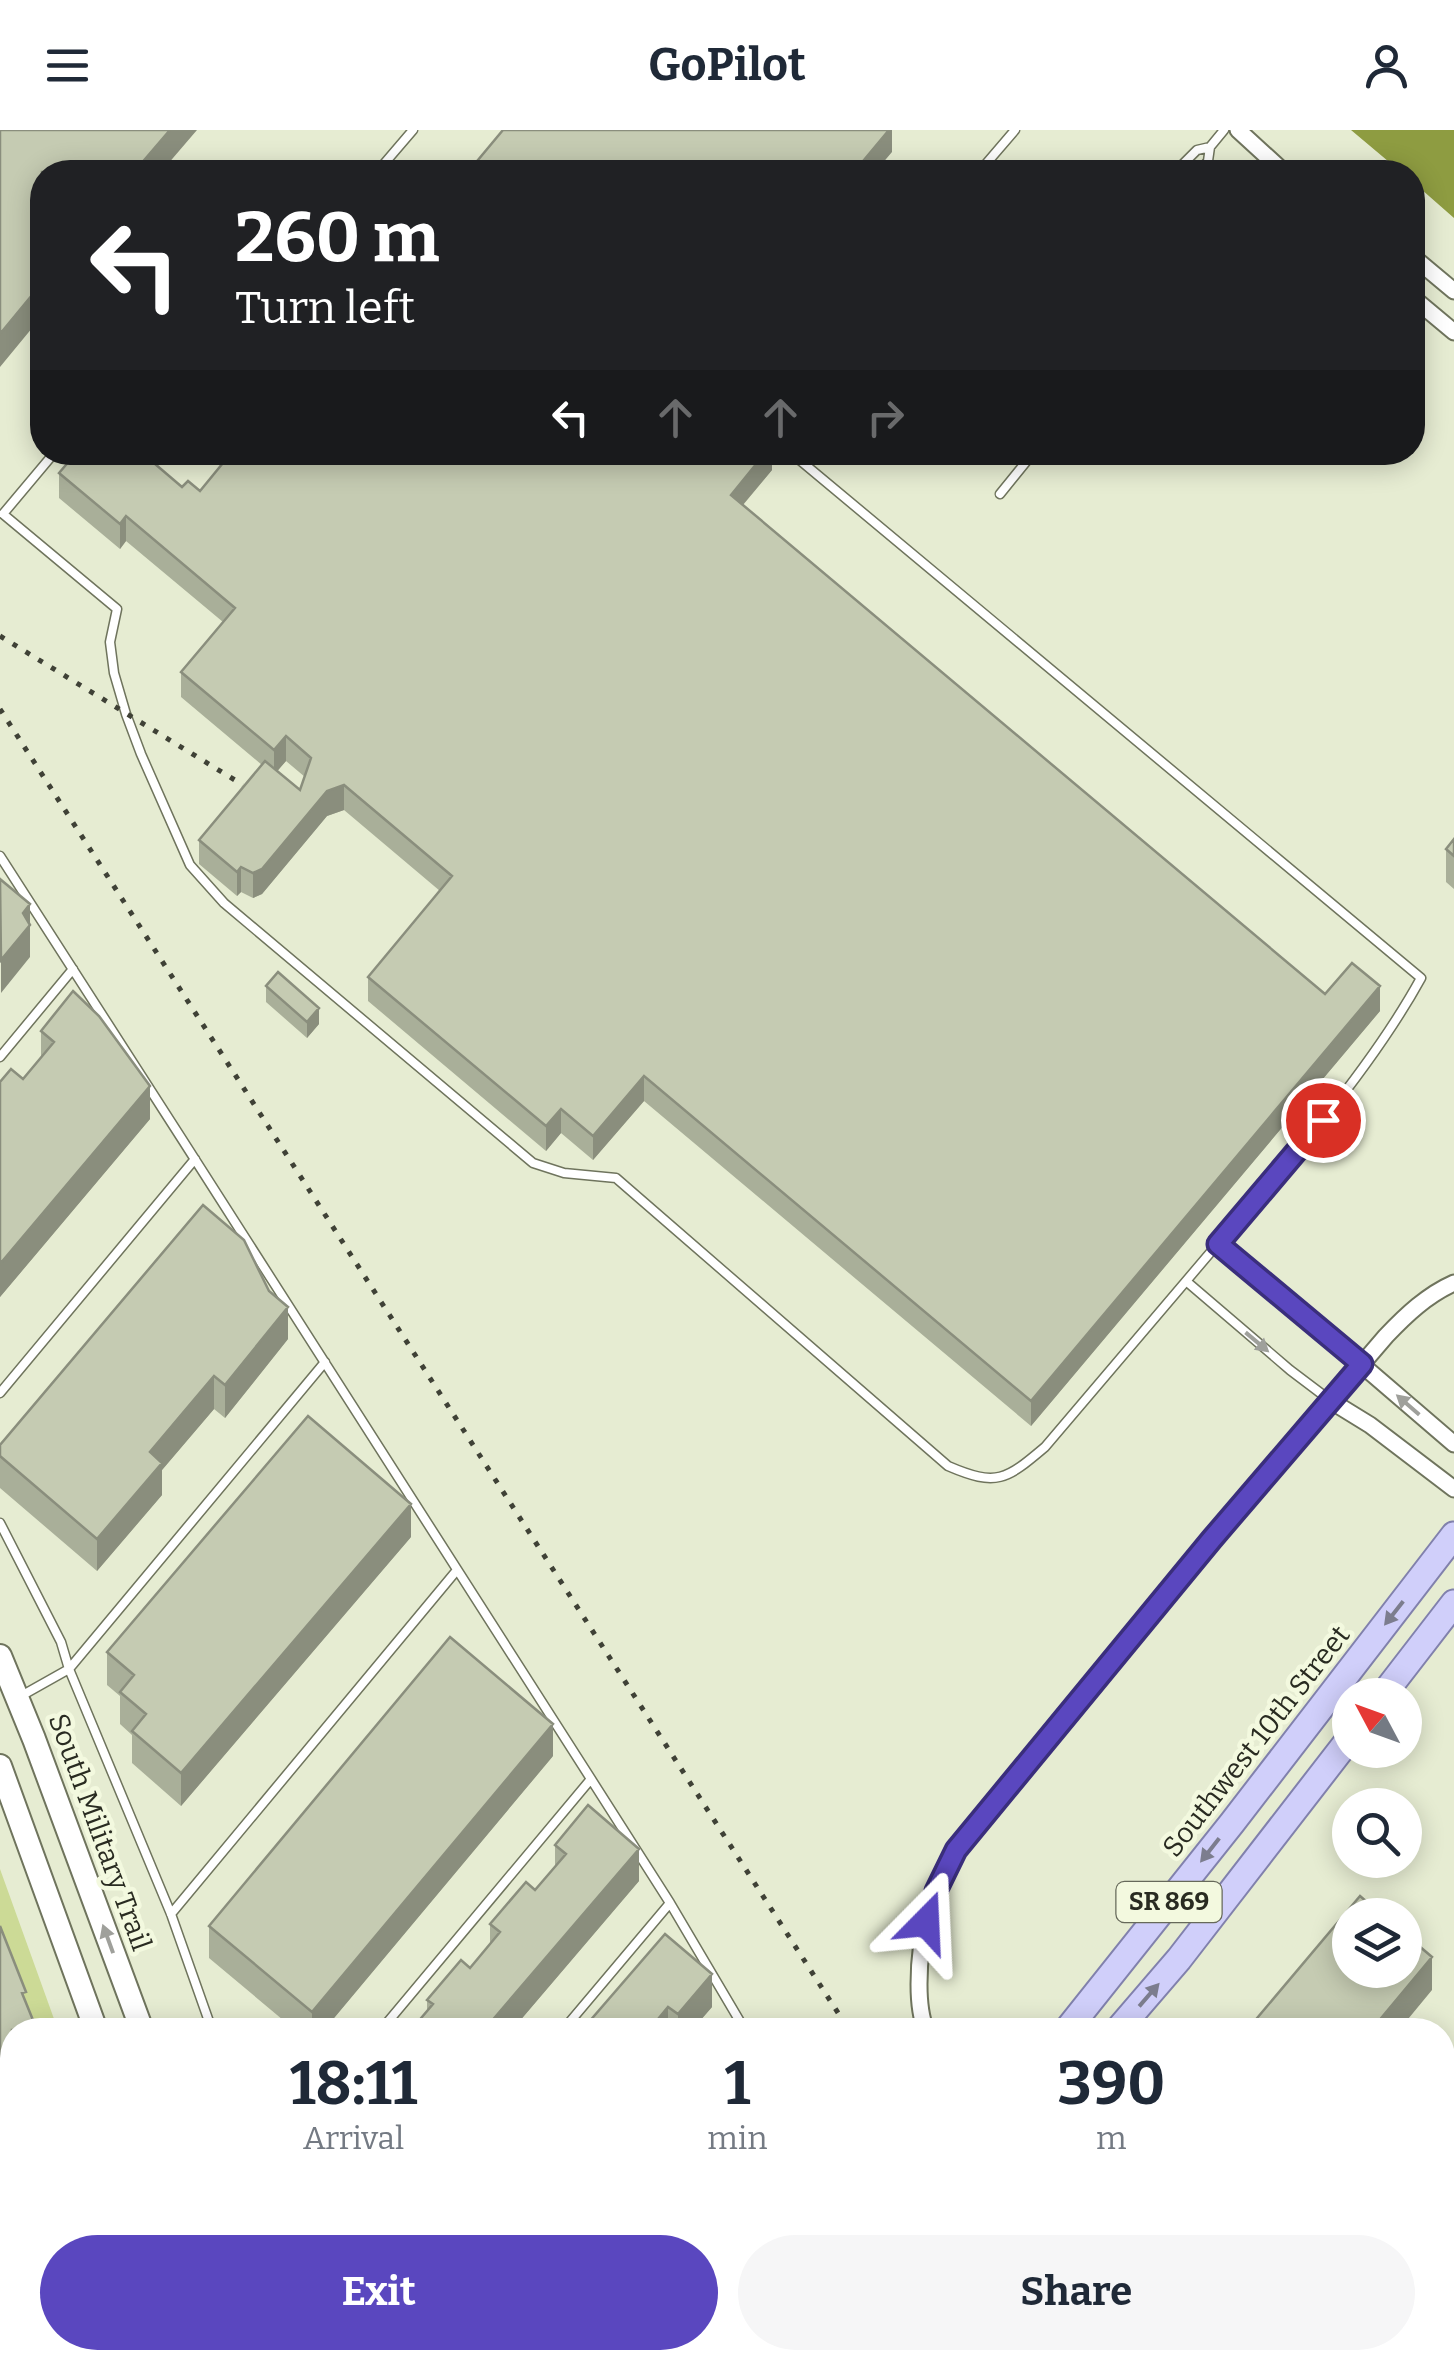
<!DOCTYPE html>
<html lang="en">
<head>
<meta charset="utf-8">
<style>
	body { margin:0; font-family:Bitter,serif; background:#f6f6f7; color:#1f2937; height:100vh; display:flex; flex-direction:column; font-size:38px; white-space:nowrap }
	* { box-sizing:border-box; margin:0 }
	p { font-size:32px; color:#747a83 }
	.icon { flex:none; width:55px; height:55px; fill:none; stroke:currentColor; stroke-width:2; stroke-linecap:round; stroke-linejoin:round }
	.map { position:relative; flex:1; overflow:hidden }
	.drawer { position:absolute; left:0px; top:1888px; width:1455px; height:352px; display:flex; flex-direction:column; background:#fff; border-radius:40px 40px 0 0; box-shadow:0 5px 25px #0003 }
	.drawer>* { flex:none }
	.banner { position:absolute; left:30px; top:30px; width:1395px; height:305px; border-radius:40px; box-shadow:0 5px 25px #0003; background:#202124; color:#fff; overflow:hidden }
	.needle { width:65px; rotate:311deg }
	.controls { position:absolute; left:1332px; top:1548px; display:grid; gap:20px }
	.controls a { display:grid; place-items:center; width:90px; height:90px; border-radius:50%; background:#fff; box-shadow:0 5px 25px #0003; font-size:50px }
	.pin { position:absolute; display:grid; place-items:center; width:85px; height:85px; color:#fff; margin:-42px; border:5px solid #fff; border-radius:50%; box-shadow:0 2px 10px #0007 }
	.me { position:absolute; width:110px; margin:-55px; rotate:21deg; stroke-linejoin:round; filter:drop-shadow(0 0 8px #0008) }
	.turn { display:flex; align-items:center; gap:35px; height:210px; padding:0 40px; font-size:45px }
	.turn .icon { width:130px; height:130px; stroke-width:2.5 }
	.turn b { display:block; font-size:70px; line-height:85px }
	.lanes { display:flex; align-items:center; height:95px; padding:0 40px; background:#0003; justify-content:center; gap:50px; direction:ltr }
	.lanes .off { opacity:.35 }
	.eta { display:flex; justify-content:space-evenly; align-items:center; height:170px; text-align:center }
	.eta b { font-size:60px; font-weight:700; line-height:70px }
	.primary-button { display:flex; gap:20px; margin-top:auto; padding:20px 40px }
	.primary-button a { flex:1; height:115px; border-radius:60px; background:#5a47bf; color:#fff; font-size:40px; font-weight:700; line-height:115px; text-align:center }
	.primary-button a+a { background:#f6f6f7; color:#1f2937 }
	header { display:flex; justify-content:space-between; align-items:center; height:130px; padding:0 40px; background:#fff; font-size:45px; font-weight:700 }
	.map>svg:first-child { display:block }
	.green { fill:#ccda96 }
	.water { fill:#8e9c41 }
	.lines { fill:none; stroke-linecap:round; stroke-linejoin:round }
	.lane-casing { stroke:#6f745d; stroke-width:11 }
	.street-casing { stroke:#6f745d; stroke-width:19 }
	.secondary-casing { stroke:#6f745d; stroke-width:26 }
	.primary-casing { stroke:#8181ac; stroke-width:29 }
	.lane { stroke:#fff; stroke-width:8 }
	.street { stroke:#fff; stroke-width:15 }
	.secondary { stroke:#fff; stroke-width:22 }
	.primary { stroke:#d0cffa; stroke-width:25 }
	.rail { stroke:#3f4136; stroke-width:5; stroke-dasharray:5 10; stroke-linecap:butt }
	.wall { fill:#a9af99; fill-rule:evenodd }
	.shaded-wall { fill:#8a8e7d }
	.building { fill:#c5cbb2; stroke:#8a8e7d; stroke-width:2.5 }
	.oneway { fill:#9fa09b }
	.oneway2 { fill:#7c7d8e }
	.route-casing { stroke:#3a2e7c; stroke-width:25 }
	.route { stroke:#5a47bf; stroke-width:18 }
	.labels { text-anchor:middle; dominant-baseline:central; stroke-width:9; stroke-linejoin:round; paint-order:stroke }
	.shield { fill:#f3f9df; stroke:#66695a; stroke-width:2.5 }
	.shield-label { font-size:25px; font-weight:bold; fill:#292b21 }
	.street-label { font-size:28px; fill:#292b21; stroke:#f3f9df }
</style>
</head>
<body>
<header><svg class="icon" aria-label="menu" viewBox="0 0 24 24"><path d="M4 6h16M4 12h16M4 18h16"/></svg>GoPilot<svg class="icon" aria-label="person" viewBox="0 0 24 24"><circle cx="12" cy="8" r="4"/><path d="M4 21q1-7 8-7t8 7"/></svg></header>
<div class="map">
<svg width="1454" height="2239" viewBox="0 0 1454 2239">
	<rect width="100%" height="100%" fill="#e6ecd2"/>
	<path class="green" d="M 0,1739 L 58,1900 L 12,1900 L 12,2169 L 0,2172 Z"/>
	<path class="water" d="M 1351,0 L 1454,0 L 1454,88 L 1413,52 L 1412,42 L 1401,42 Z"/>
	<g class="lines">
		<defs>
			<path id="lane" d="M 377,42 L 413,0
				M 979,42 L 1015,0
				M 1175,42 L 1197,20 L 1210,17
				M 1199,42 L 1208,31 L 1210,17 L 1224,0
				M 55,322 L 3,384 L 117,479 L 110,512 L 114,543 L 126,584 L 141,624 L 190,735 L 224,773 L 533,1033 L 564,1043 L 616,1048 L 948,1336 C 997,1357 1006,1350 1045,1317 L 1323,990 C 1359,945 1393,899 1421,848 L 790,322
				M 960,327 L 964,322
				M 1000,364 L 1034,322
				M 0,726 C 198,1033 394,1341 591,1649
				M 0,927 L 73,839
				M 1218,1114 L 1362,1235
				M 1186,1151 L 1290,1240 L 1331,1271
				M 0,1263 L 195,1029
				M 0,1393 L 61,1512 L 69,1539 L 21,1566
				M 670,1773 L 745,1900
				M 171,1784 L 457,1440
				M 212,1900 L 171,1784 L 69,1539 L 325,1232
				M 381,1900 L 591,1649 L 670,1773 L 563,1900
				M 334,2228 L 338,2239
				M 118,2239 L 130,2228
				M 456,2239 L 465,2228
				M 547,2239 L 556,2228"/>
			<path id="street" d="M 1238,0 L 1284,42
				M 1412,126 L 1454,161
				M 1412,167 L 1454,202
				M 1362,1235 L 1454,1314
				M 1331,1271 L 1370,1295 L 1454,1359
				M 926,1900 C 920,1886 919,1869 919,1854 C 919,1799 932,1768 956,1720 L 1212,1409 L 1386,1206 C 1406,1185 1427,1165 1454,1153
				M 1442,1989 L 1454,1976
				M 0,2038 L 12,2048"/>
			<path id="secondary" d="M 0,1526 L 34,1609 L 142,1900
				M 0,1636 L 96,1900
				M 215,2228 L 220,2239
				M 262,2228 L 267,2239"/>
			<path id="primary" d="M 1383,1565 L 1454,1473
				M 1067,1900 L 1232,1693 L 1454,1405
				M 1118,1900 L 1179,1829 L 1350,1608
				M 783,2239 L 793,2228
				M 835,2239 L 844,2228"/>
		</defs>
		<use href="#lane" class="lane-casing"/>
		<use href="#street" class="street-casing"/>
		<use href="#secondary" class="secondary-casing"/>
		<use href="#primary" class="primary-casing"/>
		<use href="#lane" class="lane"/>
		<use href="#street" class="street"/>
		<use href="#secondary" class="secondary"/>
		<use href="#primary" class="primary"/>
		<path class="rail" d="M 0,506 L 243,655
			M 0,579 L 849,1900
			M 1060,2228 L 1067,2239"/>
	</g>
	<path class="wall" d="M 772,322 L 772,340 L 743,375 L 1325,864 L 1380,881 L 1031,1296 L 644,971 L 593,1030 L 561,1003 L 546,1021 L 368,871 L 368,847 L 440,761 L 344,680 L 327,686 L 262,764 L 253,768 L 241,762 L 237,766 L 199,734 L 199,710 L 262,635 L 181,567 L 181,542 L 223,492 L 126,411 L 120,419 L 59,368 L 59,343 L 182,357 L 200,361 ZM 286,631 L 305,647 L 300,660 L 277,641 Z
		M 1454,709 L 1454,759 L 1446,752 L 1446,719 Z
		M 266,856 L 319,894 L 307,908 L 266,872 Z
		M 41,901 L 150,989 L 0,1167 L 0,952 L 23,949 L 41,928 Z
		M 288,1209 L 225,1288 L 214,1279 L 162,1340 L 162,1365 L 97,1441 L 0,1358 L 0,1315 Z
		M 411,1407 L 181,1676 L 132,1633 L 132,1605 L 120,1594 L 120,1566 L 107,1555 L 107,1522 Z
		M 553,1626 L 324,1900 L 295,1900 L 209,1828 L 209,1796 Z
		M 555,1715 L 639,1751 L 512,1900 L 411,1900 L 427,1881 L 427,1870 L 470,1838 L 490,1814 L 490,1794 L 535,1760 L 555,1736 Z
		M 0,1796 L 12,1900 L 12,2003 L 0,1973 Z
		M 665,1804 L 712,1877 L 692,1900 L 582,1900 Z
		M 387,2228 L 410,2228 L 400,2239 Z
		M 1170,2228 L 1243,2228 L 1245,2230 L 1399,2239 L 1170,2239 Z"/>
	<path class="shaded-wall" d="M 170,0 L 197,0 L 161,42 L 134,42 Z
		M 889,0 L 892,0 L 892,22 L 875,42 L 854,42 Z
		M 42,153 L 42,186 L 0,237 L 0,204 Z
		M 766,322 L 772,322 L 772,340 L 731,389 L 731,365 Z
		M 126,386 L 126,411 L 120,419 L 120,394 Z
		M 286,606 L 286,631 L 274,645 L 274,620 Z
		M 344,655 L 344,680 L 327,686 L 262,764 L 253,768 L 253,743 L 327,661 Z
		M 241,737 L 241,762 L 237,766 L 237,742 Z
		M 30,774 L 30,827 L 1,863 L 1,830 L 23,783 Z
		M 1380,856 L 1380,881 L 1031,1296 L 1031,1271 Z
		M 319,878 L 319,894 L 307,908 L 307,892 Z
		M 644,946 L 644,971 L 593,1030 L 593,1006 Z
		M 150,956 L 150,989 L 0,1167 L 0,1134 Z
		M 561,979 L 561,1003 L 546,1021 L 546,996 Z
		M 288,1177 L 288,1209 L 225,1288 L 225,1255 Z
		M 214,1246 L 214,1279 L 162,1340 L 162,1365 L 97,1441 L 97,1409 L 150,1322 Z
		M 411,1374 L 411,1407 L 181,1676 L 181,1643 Z
		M 553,1594 L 553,1626 L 324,1900 L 312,1900 L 312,1882 Z
		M 639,1719 L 639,1751 L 512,1900 L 484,1900 Z
		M 1432,1827 L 1432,1860 L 1399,1900 L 1373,1900 L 1373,1898 Z
		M 712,1844 L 712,1877 L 692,1900 L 678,1900 L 678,1884 Z
		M 668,1877 L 668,1900 L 649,1900 Z
		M 1454,2169 L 1454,2201 L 1442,2209 L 1442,2176 Z
		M 12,2212 L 12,2228 L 78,2228 L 34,2239 L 0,2239 L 0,2215 Z
		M 400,2228 L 410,2228 L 400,2239 Z
		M 1368,2228 L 1415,2228 L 1399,2239 L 1351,2239 Z"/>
	<path class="building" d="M 0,0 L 170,0 L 134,42 L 42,42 L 42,153 L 0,204 Z
		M 503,0 L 889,0 L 854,42 L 468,42 Z
		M 77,322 L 141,322 L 182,357 L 188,351 L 200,361 L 232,322 L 766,322 L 731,365 L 1325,864 L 1352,833 L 1380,856 L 1031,1271 L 644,946 L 593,1006 L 561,979 L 546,996 L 368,847 L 452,746 L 344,655 L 327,661 L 262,739 L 253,743 L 241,737 L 237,742 L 199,710 L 265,631 L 300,660 L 311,628 L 286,606 L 274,620 L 181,542 L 235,478 L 126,386 L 120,394 L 59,343 Z
		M 1454,709 L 1454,726 L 1446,719 Z
		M 0,749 L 30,774 L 23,783 L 30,795 L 1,830 Z
		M 278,842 L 319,878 L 307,892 L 266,856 Z
		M 73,861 L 99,886 L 150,956 L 0,1134 L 0,952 L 11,939 L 23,949 L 54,912 L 41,901 Z
		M 203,1075 L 244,1110 L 269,1161 L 288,1177 L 225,1255 L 214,1246 L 150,1322 L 162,1333 L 97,1409 L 0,1326 L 0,1315 Z
		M 308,1286 L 411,1374 L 181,1643 L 132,1601 L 146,1584 L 120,1562 L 134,1545 L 107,1522 Z
		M 450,1507 L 553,1594 L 312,1882 L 209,1796 Z
		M 588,1675 L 639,1719 L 484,1900 L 411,1900 L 433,1874 L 427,1870 L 461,1830 L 470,1838 L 500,1802 L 490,1794 L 526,1752 L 535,1760 L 566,1724 L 555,1715 Z
		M 1360,1766 L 1382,1785 L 1350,1785 L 1350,1840 L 1405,1840 L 1405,1804 L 1432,1827 L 1373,1898 L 1375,1900 L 1247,1900 Z
		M 0,1796 L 26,1862 L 22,1863 L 37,1900 L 12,1900 L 12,1970 L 0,1940 Z
		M 665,1804 L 712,1844 L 678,1884 L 668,1877 L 649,1900 L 582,1900 Z
		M 1442,2119 L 1454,2136 L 1454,2169 L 1442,2176 Z
		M 12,2165 L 12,2212 L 0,2215 L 0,2168 Z
		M 574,2228 L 624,2228 L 628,2231 L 621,2239 L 564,2239 Z
		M 1182,2228 L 1243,2228 L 1245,2230 L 1249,2228 L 1368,2228 L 1351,2239 L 1189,2239 Z"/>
	<defs><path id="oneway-solid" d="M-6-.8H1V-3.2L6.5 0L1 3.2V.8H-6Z" transform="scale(2.5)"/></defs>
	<g class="oneway">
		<use href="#oneway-solid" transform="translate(1257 1212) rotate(40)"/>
		<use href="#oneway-solid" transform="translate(1408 1275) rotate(-139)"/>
		<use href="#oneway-solid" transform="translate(108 1809) rotate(-110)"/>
	</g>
	<g class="oneway2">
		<use href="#oneway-solid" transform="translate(1394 1483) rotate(128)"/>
		<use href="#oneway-solid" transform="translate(1210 1720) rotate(128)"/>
		<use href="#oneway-solid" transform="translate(1149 1865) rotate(-49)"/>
	</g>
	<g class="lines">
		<defs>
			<path id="route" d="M 926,1792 L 936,1761 L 956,1720 L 1212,1409 L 1362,1234 L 1218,1114 L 1323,990"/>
		</defs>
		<use href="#route" class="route-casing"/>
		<use href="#route" class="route"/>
	</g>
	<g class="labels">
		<rect class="shield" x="1116.5" y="1752" width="105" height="40" rx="8"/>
		<g class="shield-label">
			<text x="1169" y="1772">SR 869</text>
		</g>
		<g class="street-label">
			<text transform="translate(1256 1611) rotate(-52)">Southwest 10th Street</text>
			<text transform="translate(100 1702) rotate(70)">South Military Trail</text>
		</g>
	</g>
</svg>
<div class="controls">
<a><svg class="needle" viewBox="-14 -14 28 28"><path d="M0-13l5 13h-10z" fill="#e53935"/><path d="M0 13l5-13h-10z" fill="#747a83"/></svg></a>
<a><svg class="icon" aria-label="search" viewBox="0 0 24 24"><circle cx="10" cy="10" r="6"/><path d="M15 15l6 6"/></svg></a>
<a><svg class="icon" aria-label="layers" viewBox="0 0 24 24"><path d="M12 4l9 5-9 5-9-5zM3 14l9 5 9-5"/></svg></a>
</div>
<div class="pin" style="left:1323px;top:990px;background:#d93025"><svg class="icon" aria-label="arrive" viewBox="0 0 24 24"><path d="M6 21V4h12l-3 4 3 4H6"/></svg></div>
<svg class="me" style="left:926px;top:1792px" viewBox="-20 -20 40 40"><path d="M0-17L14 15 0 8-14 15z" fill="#5a47bf" stroke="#fff" stroke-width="4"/></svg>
<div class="banner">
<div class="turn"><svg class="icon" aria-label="left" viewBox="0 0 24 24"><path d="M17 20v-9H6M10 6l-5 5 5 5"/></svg><div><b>260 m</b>Turn left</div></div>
<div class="lanes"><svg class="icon" aria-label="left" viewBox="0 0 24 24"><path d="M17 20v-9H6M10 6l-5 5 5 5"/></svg><svg class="icon off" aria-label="ahead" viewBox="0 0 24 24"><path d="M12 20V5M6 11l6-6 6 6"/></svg><svg class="icon off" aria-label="ahead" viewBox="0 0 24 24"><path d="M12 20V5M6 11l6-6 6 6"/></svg><svg class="icon off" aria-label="right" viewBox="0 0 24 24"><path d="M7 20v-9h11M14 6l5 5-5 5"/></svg></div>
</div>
<section class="drawer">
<div class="eta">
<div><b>18:11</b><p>Arrival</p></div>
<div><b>1</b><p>min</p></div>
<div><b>390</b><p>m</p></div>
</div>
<div class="primary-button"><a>Exit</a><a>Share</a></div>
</section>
</div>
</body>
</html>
